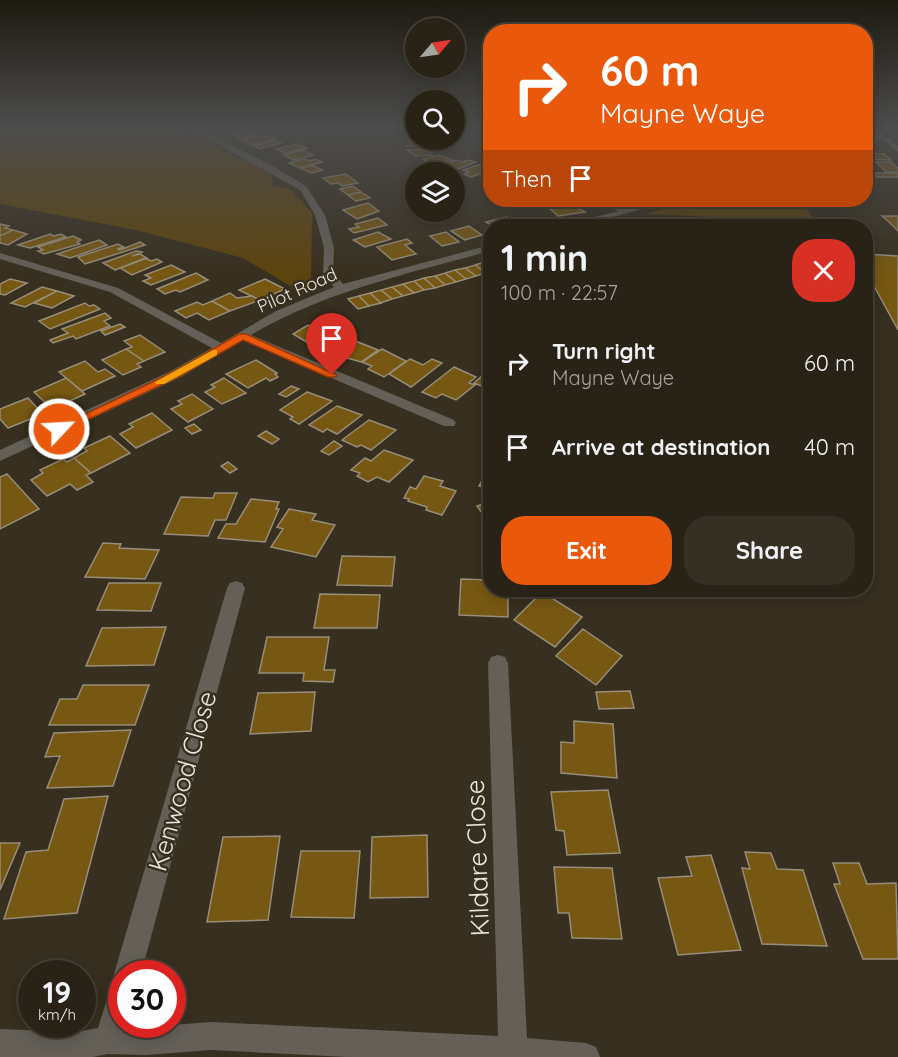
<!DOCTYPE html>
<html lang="en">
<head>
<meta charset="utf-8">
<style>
	body { margin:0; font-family:Quicksand,sans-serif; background:#352f24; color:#f1f3f6; height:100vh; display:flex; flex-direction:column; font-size:22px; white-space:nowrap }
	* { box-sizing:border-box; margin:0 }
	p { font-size:20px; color:#a5a4a1 }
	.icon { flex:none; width:33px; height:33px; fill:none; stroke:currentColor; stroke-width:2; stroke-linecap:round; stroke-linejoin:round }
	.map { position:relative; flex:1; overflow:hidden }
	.sheet { position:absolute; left:483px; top:219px; width:390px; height:378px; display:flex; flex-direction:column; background:#292317; border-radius:24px; box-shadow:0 3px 15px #0003,0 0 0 2px #454036 }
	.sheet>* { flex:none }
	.banner { position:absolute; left:483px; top:24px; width:390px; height:183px; border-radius:24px; box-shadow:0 3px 15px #0003,0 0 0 2px #454036; background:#ea580c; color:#fff; overflow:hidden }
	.needle { width:39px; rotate:61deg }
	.tools { position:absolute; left:405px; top:18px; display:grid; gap:12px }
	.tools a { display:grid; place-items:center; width:60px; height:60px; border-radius:50%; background:#292317; box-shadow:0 3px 15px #0003,0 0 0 2px #454036; font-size:30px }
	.speed { position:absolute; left:18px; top:960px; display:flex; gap:12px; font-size:30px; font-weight:700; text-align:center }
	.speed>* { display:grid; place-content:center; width:78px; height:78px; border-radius:50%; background:#292317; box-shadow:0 3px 15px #0003,0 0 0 2px #454036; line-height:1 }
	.speed small { font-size:15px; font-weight:400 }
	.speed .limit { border:9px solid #d22; background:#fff; color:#111 }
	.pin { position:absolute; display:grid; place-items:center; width:51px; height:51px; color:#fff; margin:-62px -26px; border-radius:50% 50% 50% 0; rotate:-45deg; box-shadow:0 0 6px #0007 }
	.pin .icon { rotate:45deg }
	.me { position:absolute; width:66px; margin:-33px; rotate:65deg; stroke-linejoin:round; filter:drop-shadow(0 0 4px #0008) }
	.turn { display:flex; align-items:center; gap:21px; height:126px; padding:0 18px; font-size:27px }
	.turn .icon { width:78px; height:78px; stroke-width:2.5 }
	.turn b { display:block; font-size:42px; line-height:51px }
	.then { display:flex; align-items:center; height:57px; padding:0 18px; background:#0003; gap:12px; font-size:22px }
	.round { display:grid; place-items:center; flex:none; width:63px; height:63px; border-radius:24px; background:#352f24 }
	.summary { display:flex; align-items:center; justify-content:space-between; height:102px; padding:0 18px }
	h1 { font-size:36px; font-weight:800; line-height:45px }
	.cta { display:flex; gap:12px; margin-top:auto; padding:12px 18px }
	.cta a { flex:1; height:69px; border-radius:24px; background:#ea580c; color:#fff; font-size:24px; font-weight:800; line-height:69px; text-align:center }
	.cta a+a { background:#352f24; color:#f1f3f6 }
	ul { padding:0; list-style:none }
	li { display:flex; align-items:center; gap:18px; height:84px; padding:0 18px }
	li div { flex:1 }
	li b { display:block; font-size:22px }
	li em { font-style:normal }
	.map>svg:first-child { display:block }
	.green { fill:#5d440e }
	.building { fill:#775812; stroke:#978d7a; stroke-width:1.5 }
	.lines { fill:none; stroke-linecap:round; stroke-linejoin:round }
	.minor { fill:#646058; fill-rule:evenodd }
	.secondary { fill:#827b6e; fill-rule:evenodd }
	.route { fill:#ea580c; stroke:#983908; stroke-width:1.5 }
	.slow { fill:#f59e0b }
	.labels { text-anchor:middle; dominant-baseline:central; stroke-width:5; stroke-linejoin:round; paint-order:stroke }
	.far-street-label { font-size:18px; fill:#ece6dc; stroke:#372f1f }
	.near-street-label { font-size:26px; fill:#ece6dc; stroke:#372f1f }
</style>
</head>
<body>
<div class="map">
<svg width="898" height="1057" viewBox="0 0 898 1057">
	<rect width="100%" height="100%" fill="#372f1f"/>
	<path class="green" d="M 5,128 L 185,128 L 177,132 L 198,136 L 270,174 L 273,183 L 271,186 L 289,188 L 312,213 L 311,277 L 304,294 L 243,258 L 136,230 L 0,204 L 0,129 Z
		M 694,200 L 801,200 L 815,221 L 646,214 Z"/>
	<path class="building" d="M 244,130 L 255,136 L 241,139 L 231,133 Z
		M 256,136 L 261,138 L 268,136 L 275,139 L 252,145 L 243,140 Z
		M 410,139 L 428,140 L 433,141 L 431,147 L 407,146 Z
		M 275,141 L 281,143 L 260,149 L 254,146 Z
		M 297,144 L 307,148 L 285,153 L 276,149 Z
		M 428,149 L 432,155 L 415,156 L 407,150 Z
		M 303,150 L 313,155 L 293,160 L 284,155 Z
		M 866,153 L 884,154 L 891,160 L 869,159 Z
		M 439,155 L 452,160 L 432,165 L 423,159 Z
		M 305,159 L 310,161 L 315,159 L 322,162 L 300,168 L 289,163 Z
		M 456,160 L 462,162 L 468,160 L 476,162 L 458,169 L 444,165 Z
		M 876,162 L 891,162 L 898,168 L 898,172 L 886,172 Z
		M 481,164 L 490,167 L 485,168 L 490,170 L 471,177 L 464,174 L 469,172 L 463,170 Z
		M 311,165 L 323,170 L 311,173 L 300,168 Z
		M 873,173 L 898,173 L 898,177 L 877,177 Z
		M 346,174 L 358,183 L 342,186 L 338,183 L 331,184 L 323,178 Z
		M 353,186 L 361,192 L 348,195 L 340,189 Z
		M 361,192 L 370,198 L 356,201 L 348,195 Z
		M 368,203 L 379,211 L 357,219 L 343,210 Z
		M 569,203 L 585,212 L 558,216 L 547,206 Z
		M 882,216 L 898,216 L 898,231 L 888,221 Z
		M 507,217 L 514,222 L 510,223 L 515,226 L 492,226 L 486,222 Z
		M 378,218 L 387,225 L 354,233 L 349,229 L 359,227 L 355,224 Z
		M 0,224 L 9,226 L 5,228 L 13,230 L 0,236 Z
		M 469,226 L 482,235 L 465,240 L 451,231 Z
		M 13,230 L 27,234 L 8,245 L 0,243 L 0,236 Z
		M 378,232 L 391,239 L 365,247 L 353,240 Z
		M 446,232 L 459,242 L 442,246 L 430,236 Z
		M 50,234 L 54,236 L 61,234 L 66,237 L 30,248 L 18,245 Z
		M 73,236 L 81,240 L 77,242 L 80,244 L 44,254 L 38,251 L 43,250 L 38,247 Z
		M 407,239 L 412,243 L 405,245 L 416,254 L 392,260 L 377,247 Z
		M 99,240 L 107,245 L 70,258 L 57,254 Z
		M 140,242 L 145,245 L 85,264 L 78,257 L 118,244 L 124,247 L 118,249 L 120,250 Z
		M 136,251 L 143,252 L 132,256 L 140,254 L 147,258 L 115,270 L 103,263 Z
		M 866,254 L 898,256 L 898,330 L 874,286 L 866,286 Z
		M 145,258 L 151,261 L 157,259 L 162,262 L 132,275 L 120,268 Z
		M 484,262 L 490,267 L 490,272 L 486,273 L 475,265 Z
		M 171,265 L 185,272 L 151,285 L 143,281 L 151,278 L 145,275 Z
		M 475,265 L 486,273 L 476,276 L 465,268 Z
		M 465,268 L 476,276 L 466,279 L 455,270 Z
		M 455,270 L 466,279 L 456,282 L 445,273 Z
		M 196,273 L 208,280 L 180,292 L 176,290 L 165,294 L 157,289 Z
		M 445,273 L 456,282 L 445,285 L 435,276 Z
		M 435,276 L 445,285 L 435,288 L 424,278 Z
		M 424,278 L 435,288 L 424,290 L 414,281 Z
		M 10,279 L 27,283 L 5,295 L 0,294 L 0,284 Z
		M 265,279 L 285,289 L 260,300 L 239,290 Z
		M 414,281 L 424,290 L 414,293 L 403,284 Z
		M 403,284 L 414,293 L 403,296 L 392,287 Z
		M 42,287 L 57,291 L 25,307 L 11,303 Z
		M 392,287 L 403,296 L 392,299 L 381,290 Z
		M 381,290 L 392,299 L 381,303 L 370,293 Z
		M 57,291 L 74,296 L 52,308 L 34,303 Z
		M 230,293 L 237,298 L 252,296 L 260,300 L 230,311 L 212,301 Z
		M 370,293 L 381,303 L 369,306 L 359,296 Z
		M 359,296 L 369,306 L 358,309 L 348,299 Z
		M 212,301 L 230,311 L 209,320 L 197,313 L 186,318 L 175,311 L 197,302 L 203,305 Z
		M 85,303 L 89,306 L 94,305 L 100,309 L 50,329 L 39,321 Z
		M 105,313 L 111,318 L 104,321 L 110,326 L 76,339 L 73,336 L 53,343 L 50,340 L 68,333 L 62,329 Z
		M 326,323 L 335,327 L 330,330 L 346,336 L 349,334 L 354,336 L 342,344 L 337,341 L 322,351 L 293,334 L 308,325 L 317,329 Z
		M 120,324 L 125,327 L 105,335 L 101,331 Z
		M 140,335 L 165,352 L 144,361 L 126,349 L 132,347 L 124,341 Z
		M 353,340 L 378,350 L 361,362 L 333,354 Z
		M 126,349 L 144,361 L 137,364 L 141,367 L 123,375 L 102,360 Z
		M 382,349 L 406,361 L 384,377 L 368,369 L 372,366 L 362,362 Z
		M 410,359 L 423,365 L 432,359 L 442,363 L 411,387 L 389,374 Z
		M 256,360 L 277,373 L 275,374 L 278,377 L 270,381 L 266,378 L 248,388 L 226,374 Z
		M 85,361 L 98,372 L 105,369 L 115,376 L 82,391 L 59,372 Z
		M 454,367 L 476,377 L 469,383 L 475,385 L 456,400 L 442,394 L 436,398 L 422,392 Z
		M 490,369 L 489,389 L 474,383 Z
		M 66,378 L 85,394 L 52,409 L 34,392 Z
		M 224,378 L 246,393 L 222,404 L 205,392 L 215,387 L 211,385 Z
		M 291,386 L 299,389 L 286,397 L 279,394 Z
		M 307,392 L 332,401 L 299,424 L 290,419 L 293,417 L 280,410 Z
		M 192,394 L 213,409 L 188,422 L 171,409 L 182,404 L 178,401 Z
		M 28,398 L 43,414 L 8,428 L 0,419 L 0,409 Z
		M 337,406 L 362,415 L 337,434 L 327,429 L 323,432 L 309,425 Z
		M 152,413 L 172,430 L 136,448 L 120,434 L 133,427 L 129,424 Z
		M 369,420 L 396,430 L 371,450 L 361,445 L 357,447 L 342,440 Z
		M 194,424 L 201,430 L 192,434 L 185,428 Z
		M 266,431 L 279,439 L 272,444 L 258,436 Z
		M 110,436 L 130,453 L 91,473 L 74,458 L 87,451 L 84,448 Z
		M 334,441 L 342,446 L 329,455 L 321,451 Z
		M 384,450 L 413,460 L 389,482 L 377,477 L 368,482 L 357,476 L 360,473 L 351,470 L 365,458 L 371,461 Z
		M 74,458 L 91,473 L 86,475 L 93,482 L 77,490 L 70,484 L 47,496 L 31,480 L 43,473 L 40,470 L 63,459 L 67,462 Z
		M 228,462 L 237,469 L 230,473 L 221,466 Z
		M 490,466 L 490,489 L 479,486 Z
		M 7,474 L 39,509 L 0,529 L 0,477 Z
		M 424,476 L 443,481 L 440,486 L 456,491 L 442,515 L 426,510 L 427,507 L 408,501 L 409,499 L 404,498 L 410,487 L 416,489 Z
		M 215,493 L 237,493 L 226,520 L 215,520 L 208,536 L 164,534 L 181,497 L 213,498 Z
		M 251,499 L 279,502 L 276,509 L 279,509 L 265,542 L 218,538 L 226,524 L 236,524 Z
		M 490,501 L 490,515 L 485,517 L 477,506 Z
		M 289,509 L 316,514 L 312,520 L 335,525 L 316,557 L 271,547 L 283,529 L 277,527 Z
		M 103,543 L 121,544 L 119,548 L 159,550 L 145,579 L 85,577 Z
		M 342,556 L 395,557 L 392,586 L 337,585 Z
		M 461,579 L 490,580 L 490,590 L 508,590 L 508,617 L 459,615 Z
		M 109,583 L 161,583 L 151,611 L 97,610 Z
		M 542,592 L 582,617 L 555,647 L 514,620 Z
		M 320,594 L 380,595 L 377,628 L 314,628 Z
		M 166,627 L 154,665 L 86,666 L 102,628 Z
		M 583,629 L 622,656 L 596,685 L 556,656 Z
		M 267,637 L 329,637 L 324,670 L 335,670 L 333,682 L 303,681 L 304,673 L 259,673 Z
		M 83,685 L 149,685 L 135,725 L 49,725 L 60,699 L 77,699 Z
		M 630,691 L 634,708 L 599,709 L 596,692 Z
		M 315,692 L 311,731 L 250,734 L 258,693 Z
		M 574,721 L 613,724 L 617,778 L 561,773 L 561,742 L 574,743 Z
		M 131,730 L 113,786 L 47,788 L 60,756 L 45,757 L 54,733 Z
		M 608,790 L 620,853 L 567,855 L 564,831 L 556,830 L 551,792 Z
		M 108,796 L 77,913 L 4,919 L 26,852 L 48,850 L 64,799 Z
		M 427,835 L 428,897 L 370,898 L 372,837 Z
		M 280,836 L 268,920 L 207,922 L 223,837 Z
		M 0,843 L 20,843 L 0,890 Z
		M 301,851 L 360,851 L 354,918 L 291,917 Z
		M 745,852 L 771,853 L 777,869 L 803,870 L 827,946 L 762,944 L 742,868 L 750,869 Z
		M 711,855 L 741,950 L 678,955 L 658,878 L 692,876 L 686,857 Z
		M 833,863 L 859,863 L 867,884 L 896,883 L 898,959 L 863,959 L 834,884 L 840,884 Z
		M 554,867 L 612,868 L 622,939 L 572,938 L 569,913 L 558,913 Z"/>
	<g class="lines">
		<path class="minor" d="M 188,128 L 197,128 L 273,166 L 306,186 L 325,215 L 334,248 L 333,272 L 343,284 L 490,245 L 490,251 C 407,274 326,291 251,335 L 454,420 L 456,423 L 454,426 L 444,426 L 242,340 L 181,377 L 0,461 L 0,450 L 171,371 L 212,348 L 110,292 L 0,259 L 0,253 L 118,288 L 221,343 L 276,311 L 334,287 L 323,272 L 324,248 L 315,215 L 300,190 Z
			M 883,135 L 886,139 L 866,144 L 866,140 Z
			M 599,200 C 610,199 615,205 626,208 C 639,210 659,198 674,200 L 580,226 L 567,226 L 568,224 L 618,211 Z
			M 236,581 L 242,583 L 245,588 L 141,974 L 122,974 L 122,1024 L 146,1027 L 211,1022 L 498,1036 L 488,663 L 491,657 L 498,655 L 505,657 L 508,663 L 527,1038 L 586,1043 L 596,1047 L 600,1057 L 347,1057 L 211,1050 L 146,1055 L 108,1054 L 93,1057 L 0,1057 L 0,1029 L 76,1032 L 98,1028 L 112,983 L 117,982 L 114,974 L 227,588 L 230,583 Z"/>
		<path class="secondary" d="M 869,128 L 877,128 L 898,146 L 898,152 Z"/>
	</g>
	<linearGradient id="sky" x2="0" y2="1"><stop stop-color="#1e1a11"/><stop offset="0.46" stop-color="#4d4d4d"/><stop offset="1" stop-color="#4d4d4d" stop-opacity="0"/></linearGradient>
	<rect width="898" height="276" fill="url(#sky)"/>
	<path class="route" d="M 239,334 L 246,334 L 337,375 L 336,377 L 328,377 L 243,340 L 180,376 L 64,431 L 55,431 L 54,429 L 173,372 Z"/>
	<path class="slow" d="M 213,350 L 217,350 L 217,355 L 164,384 L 156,384 L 155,382 Z"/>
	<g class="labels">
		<g class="far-street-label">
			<text transform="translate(297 290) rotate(-24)">Pilot Road</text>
		</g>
		<g class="near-street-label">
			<text transform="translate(182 781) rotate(-74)">Kenwood Close</text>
			<text transform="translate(477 858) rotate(-92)">Kildare Close</text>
		</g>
	</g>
</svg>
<div class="tools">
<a><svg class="needle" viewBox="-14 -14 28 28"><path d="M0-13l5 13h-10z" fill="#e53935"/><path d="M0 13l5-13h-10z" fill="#a5a4a1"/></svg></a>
<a><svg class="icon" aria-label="search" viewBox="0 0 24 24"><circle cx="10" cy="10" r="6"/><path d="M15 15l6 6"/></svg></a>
<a><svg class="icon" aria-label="layers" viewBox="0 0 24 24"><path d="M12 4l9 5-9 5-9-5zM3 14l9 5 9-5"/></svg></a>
</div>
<div class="speed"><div>19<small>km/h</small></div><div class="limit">30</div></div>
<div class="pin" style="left:332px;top:375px;background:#d93025"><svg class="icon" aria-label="arrive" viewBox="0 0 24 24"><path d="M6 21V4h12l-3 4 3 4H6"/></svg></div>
<svg class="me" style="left:59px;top:429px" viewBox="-20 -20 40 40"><circle r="17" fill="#ea580c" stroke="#fff" stroke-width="3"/><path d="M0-11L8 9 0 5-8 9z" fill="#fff"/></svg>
<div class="banner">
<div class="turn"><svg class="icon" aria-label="right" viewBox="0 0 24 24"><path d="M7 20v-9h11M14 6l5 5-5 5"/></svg><div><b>60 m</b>Mayne Waye</div></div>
<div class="then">Then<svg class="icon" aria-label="arrive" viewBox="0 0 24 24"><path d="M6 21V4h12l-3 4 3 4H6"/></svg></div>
</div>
<section class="sheet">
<div class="summary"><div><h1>1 min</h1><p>100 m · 22:57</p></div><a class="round" style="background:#d93025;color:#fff"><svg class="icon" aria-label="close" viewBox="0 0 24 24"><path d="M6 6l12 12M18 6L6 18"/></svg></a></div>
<ul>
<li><svg class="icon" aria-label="right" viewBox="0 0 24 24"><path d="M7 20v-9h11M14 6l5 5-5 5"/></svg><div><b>Turn right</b><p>Mayne Waye</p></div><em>60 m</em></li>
<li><svg class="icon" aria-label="arrive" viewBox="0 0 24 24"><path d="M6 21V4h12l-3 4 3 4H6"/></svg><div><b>Arrive at destination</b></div><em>40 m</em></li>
</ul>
<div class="cta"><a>Exit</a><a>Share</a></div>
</section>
</div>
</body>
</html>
